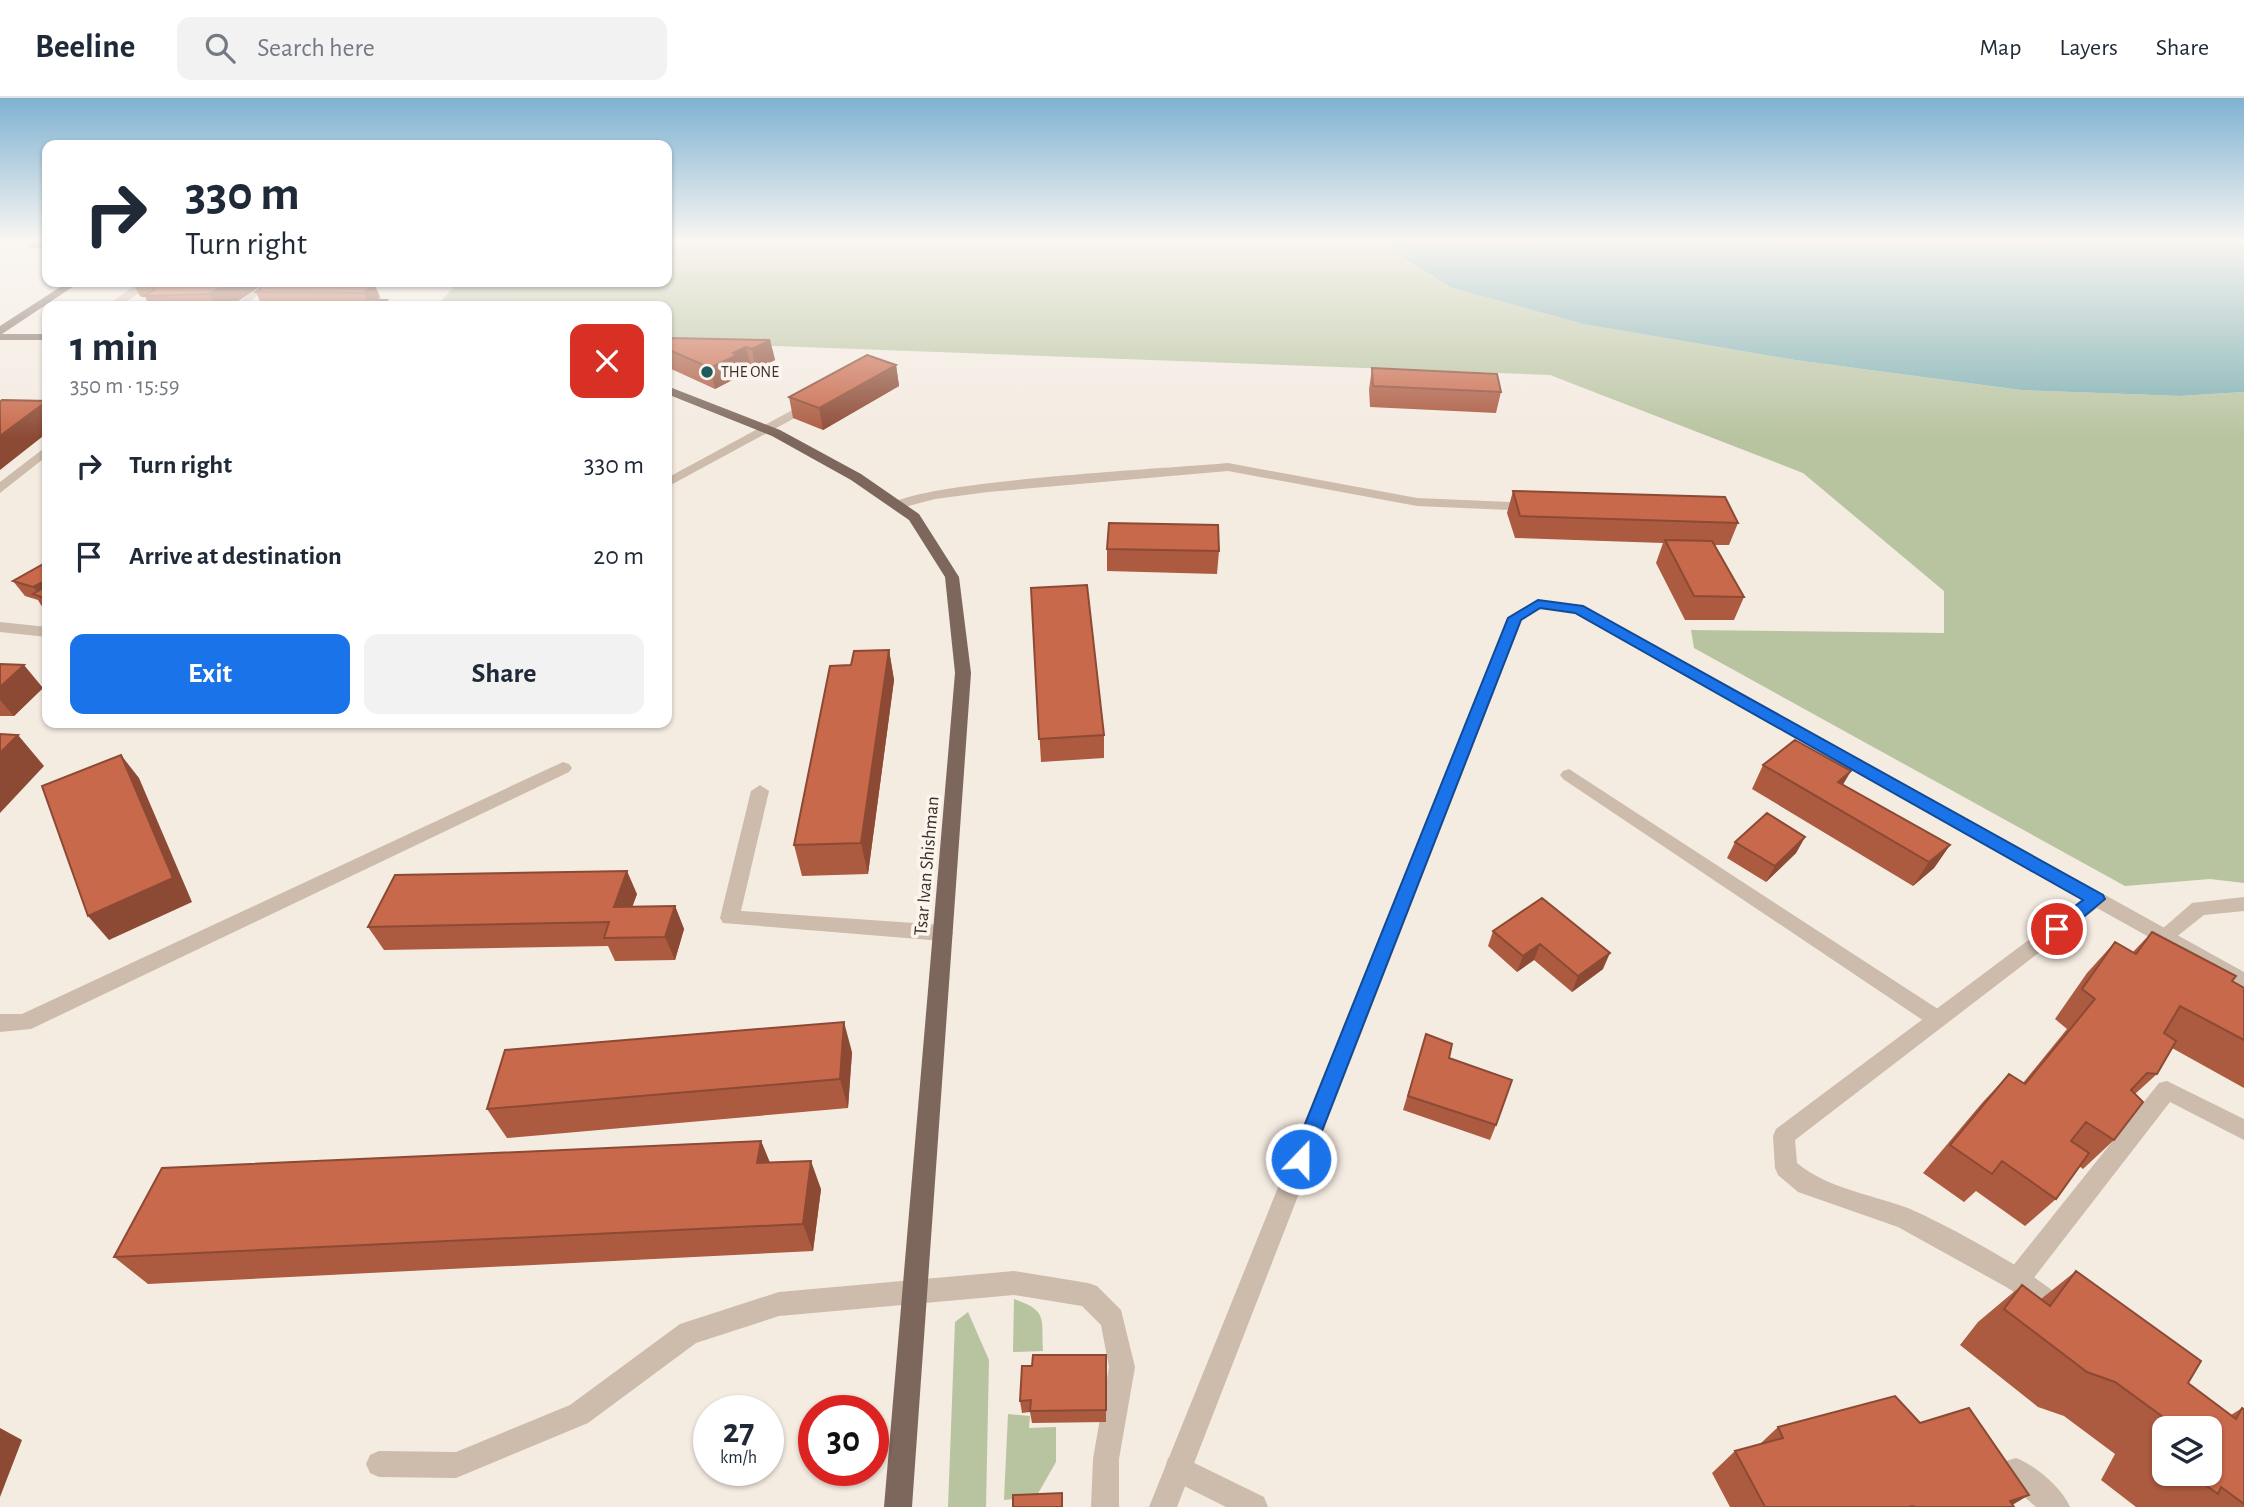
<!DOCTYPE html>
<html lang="en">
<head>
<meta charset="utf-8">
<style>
	body { margin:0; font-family:"Alegreya Sans",sans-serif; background:#f2f2f3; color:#1f2937; height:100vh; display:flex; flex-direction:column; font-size:26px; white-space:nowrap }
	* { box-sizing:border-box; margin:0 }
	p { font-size:23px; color:#747a83 }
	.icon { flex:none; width:38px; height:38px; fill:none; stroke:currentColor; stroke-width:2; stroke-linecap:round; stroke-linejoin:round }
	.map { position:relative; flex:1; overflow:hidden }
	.details { position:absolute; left:42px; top:203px; width:630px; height:427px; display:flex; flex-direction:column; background:#fff; border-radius:14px; box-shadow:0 2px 5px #0004 }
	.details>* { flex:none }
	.top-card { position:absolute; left:42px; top:42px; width:630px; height:147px; border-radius:14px; box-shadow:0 2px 5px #0004; background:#fff; color:#1f2937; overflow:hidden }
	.fabs { position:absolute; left:2152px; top:1318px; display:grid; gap:14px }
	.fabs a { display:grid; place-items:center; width:70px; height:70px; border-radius:14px; background:#fff; box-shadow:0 2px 5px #0004; font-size:35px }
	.speed { position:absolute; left:693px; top:1297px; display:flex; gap:14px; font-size:35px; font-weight:700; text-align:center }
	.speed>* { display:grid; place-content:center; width:91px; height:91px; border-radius:50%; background:#fff; box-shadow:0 2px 5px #0004; line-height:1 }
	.speed small { font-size:18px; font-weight:400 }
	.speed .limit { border:10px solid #d22; background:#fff; color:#111 }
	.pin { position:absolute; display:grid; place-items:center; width:60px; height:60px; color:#fff; margin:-30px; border:4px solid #fff; border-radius:50%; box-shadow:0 2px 7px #0007 }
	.me { position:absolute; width:77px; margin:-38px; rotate:22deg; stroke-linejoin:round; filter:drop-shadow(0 0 5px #0008) }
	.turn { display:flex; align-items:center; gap:24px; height:147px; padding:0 28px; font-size:32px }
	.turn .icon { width:91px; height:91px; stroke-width:2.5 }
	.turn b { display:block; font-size:49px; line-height:60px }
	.round { display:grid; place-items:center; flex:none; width:74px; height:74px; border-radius:14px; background:#f2f2f3 }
	.summary { display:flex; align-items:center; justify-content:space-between; height:119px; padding:0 28px }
	h1 { font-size:42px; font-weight:600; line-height:52px }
	.primary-button { display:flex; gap:14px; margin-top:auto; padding:14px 28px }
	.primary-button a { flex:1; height:80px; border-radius:14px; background:#1a73e8; color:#fff; font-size:28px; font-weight:600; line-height:80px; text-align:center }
	.primary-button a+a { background:#f2f2f3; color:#1f2937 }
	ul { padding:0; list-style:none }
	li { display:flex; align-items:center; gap:21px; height:91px; padding:0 28px }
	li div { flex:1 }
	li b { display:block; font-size:26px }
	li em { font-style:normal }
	header { display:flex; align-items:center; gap:42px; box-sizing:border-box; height:98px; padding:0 35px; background:#fff; border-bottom:2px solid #e0e1e3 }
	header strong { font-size:33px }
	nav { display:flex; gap:38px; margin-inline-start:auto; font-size:24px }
	.search { width:490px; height:63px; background:#f2f2f3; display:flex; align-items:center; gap:18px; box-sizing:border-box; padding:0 24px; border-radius:14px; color:#747a83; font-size:26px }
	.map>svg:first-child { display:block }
	.green { fill:#b8c4a0 }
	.water { fill:#7fb0b2 }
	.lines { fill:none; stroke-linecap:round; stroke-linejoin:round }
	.lane { fill:#cdbbac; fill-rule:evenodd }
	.street { fill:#cdbbac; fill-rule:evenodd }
	.primary { fill:#7d675c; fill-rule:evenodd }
	.wall { fill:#ac5a40; fill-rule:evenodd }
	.shaded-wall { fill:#8c4a34 }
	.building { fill:#c8694b; stroke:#8c4a34; stroke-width:2 }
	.route { fill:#1a73e8; stroke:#114b97; stroke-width:2 }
	.poi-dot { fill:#1f5a5e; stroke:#fbf5ee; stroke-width:2.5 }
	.labels { text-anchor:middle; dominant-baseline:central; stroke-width:7; stroke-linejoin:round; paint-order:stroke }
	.far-poi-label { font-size:16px; fill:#3b302b; stroke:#fbf5ee; text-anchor:start }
	.street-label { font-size:19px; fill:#3b302b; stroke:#fbf5ee }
</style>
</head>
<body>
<header>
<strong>Beeline</strong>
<div class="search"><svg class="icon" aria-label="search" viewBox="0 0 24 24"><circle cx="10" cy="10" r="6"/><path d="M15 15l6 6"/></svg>Search here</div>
<nav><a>Map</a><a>Layers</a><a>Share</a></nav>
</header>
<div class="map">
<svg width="2244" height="1409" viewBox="0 0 2244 1409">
	<rect width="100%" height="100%" fill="#f4ebe1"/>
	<path class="green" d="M 667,142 L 1392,142 L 1407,164 L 1452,190 L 1583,226 L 1795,262 L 2021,292 L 2180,298 L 2244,294 L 2244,785 L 2210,781 L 2125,788 L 1694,550 L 1691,532 L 1944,535 L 1944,493 L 1803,375 L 1550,277 L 667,244 L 667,208 L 437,208 L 458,184 L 667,184 Z
		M 1014,1201 C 1049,1213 1041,1221 1043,1253 L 1013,1254 Z
		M 968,1214 L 989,1262 L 986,1409 L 948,1409 L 955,1224 Z
		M 1008,1316 L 1030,1318 L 1029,1330 L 1056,1329 L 1056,1364 L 1036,1399 L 1004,1402 Z"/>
	<path class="water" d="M 1392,142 L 2244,142 L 2244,294 L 2180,298 L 2021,292 L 1795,262 L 1583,226 L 1452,190 L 1407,163 Z"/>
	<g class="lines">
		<path class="lane" d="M 145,184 L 158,184 L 118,208 L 107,208 L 132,189 Z
			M 261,184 L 272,184 L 246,208 L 235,208 Z
			M 811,302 L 817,306 L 815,309 L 667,389 L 667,380 Z
			M 47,348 L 47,358 L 0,395 L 0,384 Z
			M 1228,365 L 1417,400 L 1510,404 L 1517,408 L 1510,412 L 1417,408 L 1228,373 L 988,394 L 935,401 L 897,411 L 890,407 C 917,383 1176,370 1228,365 Z
			M 0,524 L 47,529 L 47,539 L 0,534 Z
			M 563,664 L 569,666 L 572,670 L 569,674 L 31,931 L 0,934 L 0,916 L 22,916 Z
			M 1569,671 L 1944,915 L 1947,921 L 1944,927 L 1937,930 L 1930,927 L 1563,681 L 1560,677 L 1563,673 Z
			M 760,687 L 769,693 L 741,813 L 943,827 L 950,830 L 953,835 L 950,840 L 943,843 L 723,825 L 720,820 L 751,693 Z
			M 2244,799 L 2244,813 L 2204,817 L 2170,844 L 2163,847 L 2156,844 L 2153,839 L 2192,805 Z
			M 2167,983 L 2244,1021 L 2244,1042 L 2170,1004 L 2026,1190 L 2017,1194 L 2008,1190 L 2005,1182 L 2008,1174 L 2159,985 Z
			M 1014,1173 L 1088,1185 L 1097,1188 L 1121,1212 L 1135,1269 L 1119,1361 L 1119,1409 L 1091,1409 L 1093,1361 L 1109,1269 L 1101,1227 L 1082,1208 L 1014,1197 L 779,1218 L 696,1245 L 588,1325 L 456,1380 L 379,1379 L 370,1375 L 366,1366 L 370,1357 L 379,1353 L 456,1354 L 570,1307 L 680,1226 L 779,1194 Z
			M 1178,1357 L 1264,1399 L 1268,1409 L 1226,1409 L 1168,1380 L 1165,1370 L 1168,1360 Z
			M 2016,1360 C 2035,1367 2062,1390 2070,1409 L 2036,1409 L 2006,1383 L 2003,1373 L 2006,1363 Z"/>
		<path class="street" d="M 1538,502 L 1584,508 L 2244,874 L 2244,892 L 2097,810 L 1795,1042 L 1797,1065 C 1827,1090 1869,1096 1905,1109 C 1935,1120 2062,1188 2072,1213 L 2069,1222 L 2060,1225 L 2008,1190 L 1898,1129 L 1798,1094 L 1778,1077 L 1775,1070 L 1773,1038 L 1776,1031 L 2082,802 L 1575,515 L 1541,511 L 1522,522 L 1177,1409 L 1149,1409 L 1508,520 Z"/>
		<path class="primary" d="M 68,184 L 80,184 L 2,236 L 47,236 L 47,242 L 0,242 L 0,228 Z
			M 667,288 L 780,332 L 861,376 L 919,416 L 959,479 L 971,575 L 912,1409 L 884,1409 L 955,575 L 945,479 L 909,422 L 851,382 L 772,338 L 667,296 Z"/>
	</g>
	<path class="wall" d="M 25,142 L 47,142 L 47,150 L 30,150 Z
		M 132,184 L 262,184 L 263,186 L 231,208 L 150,208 L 145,199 L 140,198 Z
		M 374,186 L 380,199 L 377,202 L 387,202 L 390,208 L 262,208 L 256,194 Z
		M 667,241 L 770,242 L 775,262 L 756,272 L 751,269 L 741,274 L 742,277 L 715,291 L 667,269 Z
		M 896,267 L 899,288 L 823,332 L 793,320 L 789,299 Z
		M 1372,270 L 1501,294 L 1496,315 L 1370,309 L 1369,291 Z
		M 1513,393 L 1738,425 L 1729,447 L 1715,447 L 1744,499 L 1734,522 L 1685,522 L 1656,465 L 1663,445 L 1515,440 L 1507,415 Z
		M 1107,451 L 1219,453 L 1217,476 L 1107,473 Z
		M 47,464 L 47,513 L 44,512 L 38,502 L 25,498 L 13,483 Z
		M 1031,490 L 1104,637 L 1104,660 L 1041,664 Z
		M 889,552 L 894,582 L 868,776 L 802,778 L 794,747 L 851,567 Z
		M 0,566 L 43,590 L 14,618 L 0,618 Z
		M 1763,667 L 1950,747 L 1934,770 L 1913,788 L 1752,691 Z
		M 1805,739 L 1796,755 L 1766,784 L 1727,760 L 1735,744 Z
		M 637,796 L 632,808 L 675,808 L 684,831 L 675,862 L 615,863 L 608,848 L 384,852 L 368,829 Z
		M 1542,800 L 1603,871 L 1572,894 L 1534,862 L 1517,874 L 1488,848 L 1493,833 Z
		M 2152,834 L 2244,890 L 2244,990 L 2172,950 L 2157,976 L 2135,996 L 2114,1042 L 2083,1071 L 2079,1068 L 2056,1101 L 2025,1128 L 1976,1093 L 1964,1104 L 1923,1075 L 1982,1005 L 2009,976 L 2023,985 L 2067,931 L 2055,921 L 2087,875 L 2115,844 L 2133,854 Z
		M 1426,936 L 1449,960 L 1496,1027 L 1490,1042 L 1403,1012 Z
		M 852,954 L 848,1010 L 507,1040 L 487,1011 Z
		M 761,1043 L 770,1065 L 821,1091 L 813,1153 L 148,1186 L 114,1159 Z
		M 2076,1173 L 2188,1285 L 2231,1317 L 2242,1310 L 2244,1311 L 2244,1409 L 2136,1409 L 2101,1382 L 2115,1356 L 2064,1318 L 2038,1309 L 1960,1247 L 1978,1224 L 2022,1187 L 2041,1201 ZM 2165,1330 L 2210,1330 L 2210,1376 L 2165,1376 Z
		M 1106,1257 L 1106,1324 L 1032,1325 L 1030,1314 L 1022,1315 L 1020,1303 L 1032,1268 Z
		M 1920,1325 L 2014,1409 L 1730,1409 L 1712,1375 L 1735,1353 L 1760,1346 L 1778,1329 Z"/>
	<path class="shaded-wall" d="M 228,184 L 262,184 L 263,186 L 231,208 L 216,208 L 210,196 Z
		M 374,186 L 380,199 L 370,208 L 364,195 Z
		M 387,202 L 390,208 L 380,208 Z
		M 770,242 L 775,262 L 756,272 L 752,251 Z
		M 746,249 L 751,269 L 741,274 L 742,277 L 715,291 L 710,270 L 733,255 Z
		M 896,267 L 899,288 L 823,332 L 819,310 Z
		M 47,303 L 47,335 L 0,372 L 0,338 Z
		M 47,482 L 47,501 L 41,499 L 33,489 Z
		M 889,552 L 894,582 L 868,776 L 861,745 Z
		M 24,567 L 43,590 L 14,618 L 0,602 L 0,589 Z
		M 18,637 L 44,668 L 0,715 L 0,655 Z
		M 121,657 L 139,680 L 192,804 L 109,842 L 88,818 Z
		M 1851,673 L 1837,697 L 1838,684 Z
		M 1805,739 L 1796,755 L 1766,784 L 1775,768 Z
		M 1950,747 L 1934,770 L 1913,788 L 1929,764 Z
		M 627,773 L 637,796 L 624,832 L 614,809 Z
		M 675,808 L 684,831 L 675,862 L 665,839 Z
		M 1540,846 L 1534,862 L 1517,874 L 1523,858 Z
		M 1610,855 L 1603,871 L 1572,894 L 1578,878 Z
		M 844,924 L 852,954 L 848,1010 L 840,981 Z
		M 761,1043 L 773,1072 L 757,1065 Z
		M 811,1063 L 821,1091 L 813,1153 L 803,1126 Z
		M 0,1330 L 22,1342 L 0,1399 Z
		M 2029,1397 L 2009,1409 L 2010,1403 Z"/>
	<path class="building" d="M 158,184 L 228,184 L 210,196 L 144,198 L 154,192 Z
		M 267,185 L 374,186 L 364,195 L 256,194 Z
		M 367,201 L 387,202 L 380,208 L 359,208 Z
		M 671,240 L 770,242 L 752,251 L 746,249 L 733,255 L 737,257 L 710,270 L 667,251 L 667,241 Z
		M 867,257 L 896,267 L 819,310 L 789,299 Z
		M 1372,270 L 1497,276 L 1501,294 L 1373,288 Z
		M 2,302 L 47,303 L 0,338 L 0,304 Z
		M 1513,393 L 1725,399 L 1738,425 L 1520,418 Z
		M 1109,425 L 1218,427 L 1219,453 L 1107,451 Z
		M 1665,442 L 1712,443 L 1744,499 L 1694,498 Z
		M 47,464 L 47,482 L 33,489 L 13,483 Z
		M 1087,487 L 1104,637 L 1039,641 L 1031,490 Z
		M 47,488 L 47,501 L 33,496 Z
		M 889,552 L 861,745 L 794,747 L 830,568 L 851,567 L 854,553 Z
		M 0,566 L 24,567 L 0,589 Z
		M 0,636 L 18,637 L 0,655 Z
		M 1795,642 L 1851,673 L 1838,684 L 1950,747 L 1929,764 L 1763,667 Z
		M 121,657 L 173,780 L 88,818 L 42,688 Z
		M 1767,715 L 1805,739 L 1775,768 L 1735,744 Z
		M 627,773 L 614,809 L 675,808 L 665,839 L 604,840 L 609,824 L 368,829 L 395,777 Z
		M 1542,800 L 1610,855 L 1578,878 L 1540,846 L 1523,858 L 1493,833 Z
		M 2152,834 L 2236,878 L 2232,883 L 2244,890 L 2244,942 L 2180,908 L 2164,935 L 2176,943 L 2157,976 L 2147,975 L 2131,992 L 2143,1004 L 2114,1042 L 2086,1024 L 2071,1043 L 2089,1055 L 2056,1101 L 2002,1063 L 1992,1076 L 1950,1047 L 2009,976 L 2025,986 L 2095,901 L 2082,891 L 2115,844 L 2136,856 Z
		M 844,924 L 840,981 L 487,1011 L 505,952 Z
		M 1426,936 L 1452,946 L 1449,960 L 1512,982 L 1496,1027 L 1408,998 Z
		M 761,1043 L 757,1065 L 811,1063 L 803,1126 L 114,1159 L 162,1070 Z
		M 2076,1173 L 2201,1263 L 2188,1285 L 2236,1321 L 2242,1310 L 2244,1311 L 2244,1406 L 2221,1389 L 2218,1396 L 2190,1376 L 2210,1376 L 2210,1330 L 2167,1330 L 2170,1324 L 2115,1284 L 2087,1274 L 2004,1211 L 2022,1187 L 2050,1208 Z
		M 1033,1257 L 1106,1257 L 1106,1312 L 1030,1313 L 1031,1302 L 1020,1303 L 1022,1268 L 1032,1268 Z
		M 1895,1298 L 1920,1325 L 1969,1310 L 2029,1397 L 2010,1403 L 2014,1409 L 1914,1409 L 1913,1408 L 1908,1409 L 1765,1409 L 1735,1353 L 1783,1340 L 1778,1329 Z
		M 2165,1334 L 2165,1357 L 2156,1351 Z
		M 1062,1395 L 1062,1409 L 1013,1409 L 1013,1397 Z"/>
	<linearGradient id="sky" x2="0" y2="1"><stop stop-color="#7eb2d2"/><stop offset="0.42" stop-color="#faf6f2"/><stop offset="1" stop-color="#faf6f2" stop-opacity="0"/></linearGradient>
	<rect width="2244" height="340" fill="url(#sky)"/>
	<path class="route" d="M 1538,502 L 1583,508 L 2103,797 L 2105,801 L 2063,836 L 2051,836 L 2048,831 L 2051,826 L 2083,802 L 1575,515 L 1540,510 L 1521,522 L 1311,1061 L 1308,1068 L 1301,1070 L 1294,1068 L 1291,1061 L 1508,520 Z"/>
	<circle class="poi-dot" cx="707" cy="274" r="7"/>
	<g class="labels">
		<g class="far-poi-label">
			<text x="721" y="274">THE ONE</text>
		</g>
		<g class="street-label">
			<text transform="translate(927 768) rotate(-85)">Tsar Ivan Shishman</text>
		</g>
	</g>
</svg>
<div class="fabs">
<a><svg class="icon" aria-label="layers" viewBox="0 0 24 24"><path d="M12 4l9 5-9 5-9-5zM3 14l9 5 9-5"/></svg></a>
</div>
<div class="speed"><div>27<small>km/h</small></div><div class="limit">30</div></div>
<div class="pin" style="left:2057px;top:831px;background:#d93025"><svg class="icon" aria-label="arrive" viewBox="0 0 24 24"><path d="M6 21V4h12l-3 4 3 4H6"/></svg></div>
<svg class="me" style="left:1301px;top:1061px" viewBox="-20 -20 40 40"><circle r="17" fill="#1a73e8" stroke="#fff" stroke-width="3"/><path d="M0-11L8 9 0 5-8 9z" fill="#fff"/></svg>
<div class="top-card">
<div class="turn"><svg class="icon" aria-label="right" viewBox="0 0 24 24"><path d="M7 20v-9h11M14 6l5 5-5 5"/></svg><div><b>330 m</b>Turn right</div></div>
</div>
<section class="details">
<div class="summary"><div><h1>1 min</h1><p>350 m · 15:59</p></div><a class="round" style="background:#d93025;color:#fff"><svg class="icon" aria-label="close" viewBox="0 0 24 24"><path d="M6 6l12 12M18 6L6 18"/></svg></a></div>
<ul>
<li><svg class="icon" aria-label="right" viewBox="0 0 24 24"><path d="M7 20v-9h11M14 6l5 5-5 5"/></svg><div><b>Turn right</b></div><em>330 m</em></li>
<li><svg class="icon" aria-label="arrive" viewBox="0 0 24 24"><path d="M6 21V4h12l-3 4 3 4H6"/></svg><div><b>Arrive at destination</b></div><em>20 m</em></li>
</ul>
<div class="primary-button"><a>Exit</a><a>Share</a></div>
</section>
</div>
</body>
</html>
